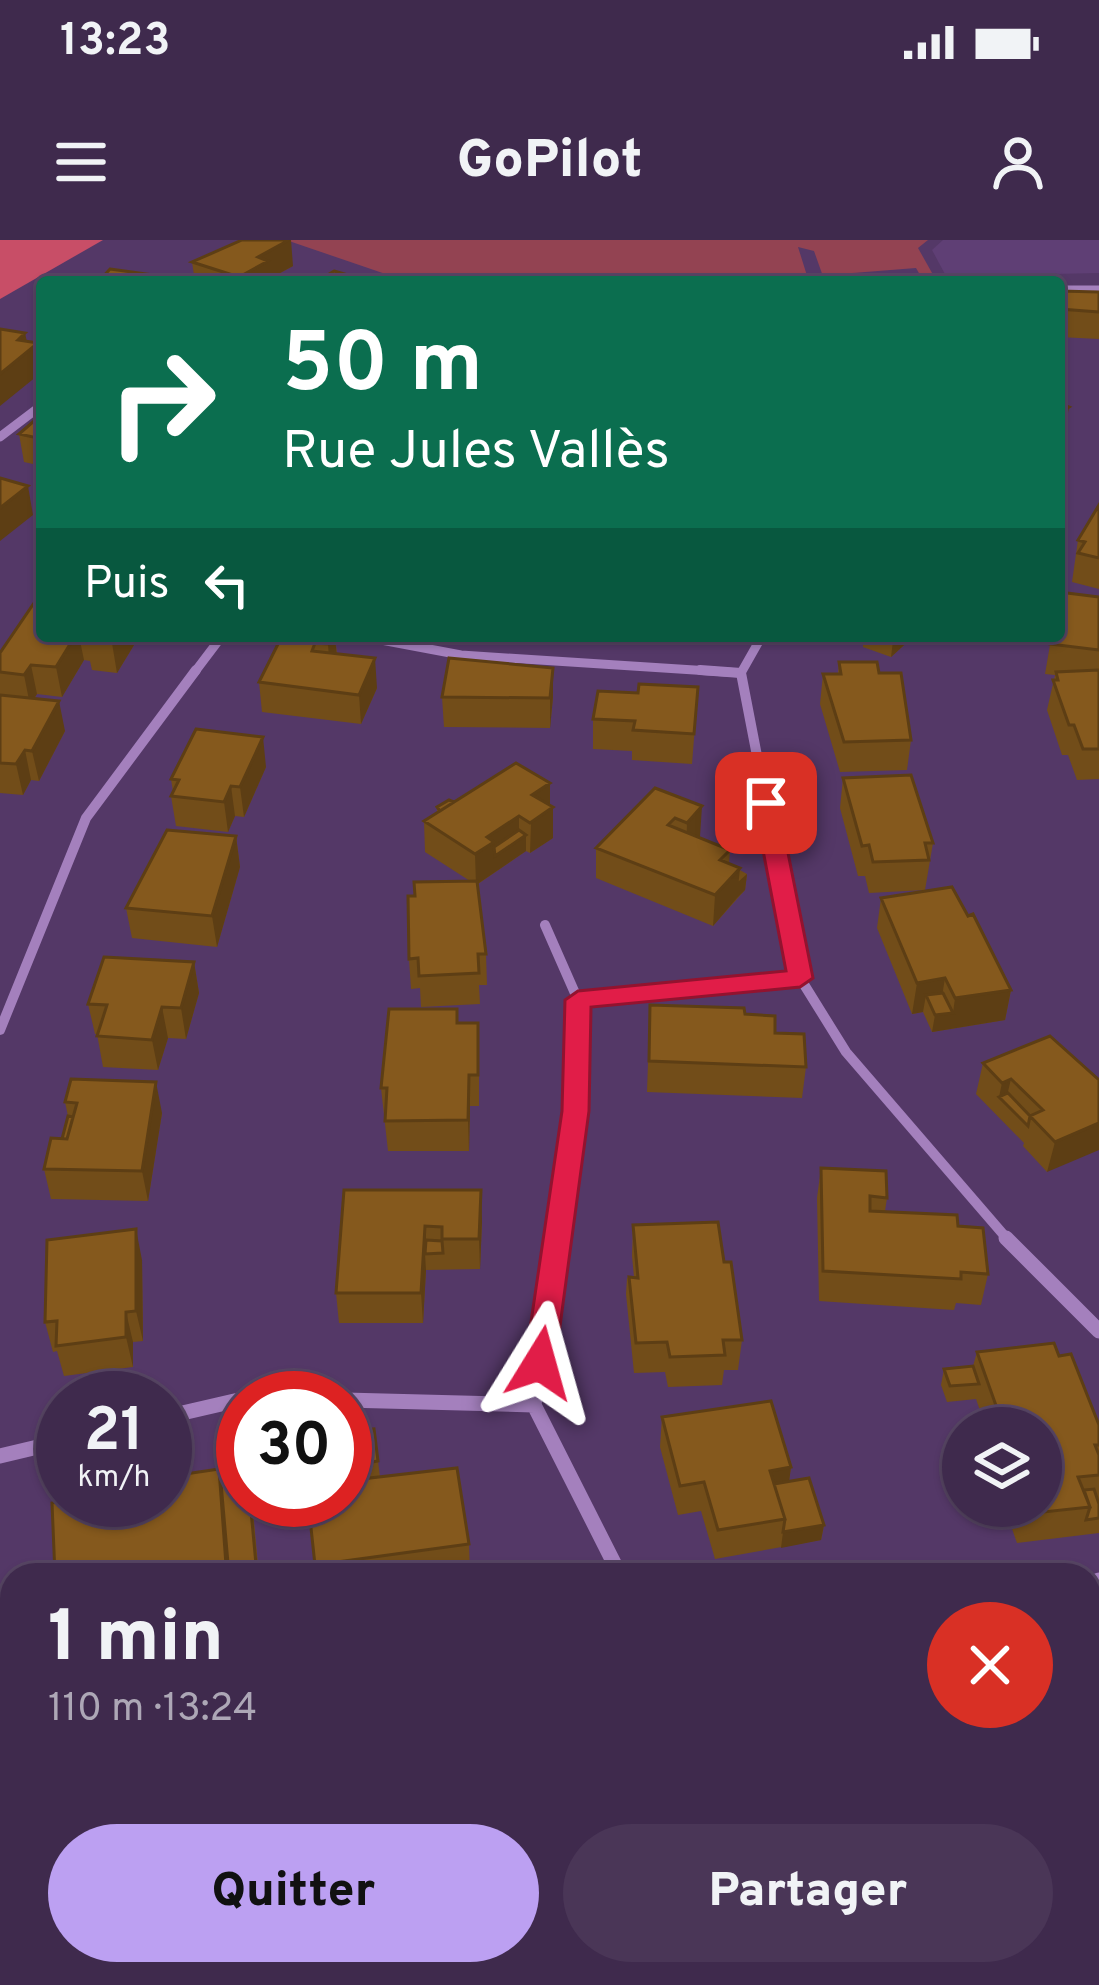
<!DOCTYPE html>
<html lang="fr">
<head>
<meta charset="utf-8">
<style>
	body { margin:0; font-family:Overpass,sans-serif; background:#4a3657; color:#f1f3f6; height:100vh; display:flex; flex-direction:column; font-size:45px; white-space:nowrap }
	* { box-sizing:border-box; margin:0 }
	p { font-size:39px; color:#ada7b6 }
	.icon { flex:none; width:66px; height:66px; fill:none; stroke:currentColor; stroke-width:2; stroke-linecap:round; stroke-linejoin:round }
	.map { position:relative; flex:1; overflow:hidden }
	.drawer { position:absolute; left:0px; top:1323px; width:1101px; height:423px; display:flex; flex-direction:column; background:#3f2a4d; border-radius:36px 36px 0 0; box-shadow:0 3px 9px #0004,0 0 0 3px #584665 }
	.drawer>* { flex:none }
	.top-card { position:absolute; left:36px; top:36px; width:1029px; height:366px; border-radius:12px; box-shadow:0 3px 9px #0004,0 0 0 3px #584665; background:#0b6e4f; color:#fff; overflow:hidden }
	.fabs { position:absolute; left:942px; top:1167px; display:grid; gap:24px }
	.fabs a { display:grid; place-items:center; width:120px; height:120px; border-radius:50%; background:#3f2a4d; box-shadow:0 3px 9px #0004,0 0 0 3px #584665; font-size:60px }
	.speed { position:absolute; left:36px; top:1131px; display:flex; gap:24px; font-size:60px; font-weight:700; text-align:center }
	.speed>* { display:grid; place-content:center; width:156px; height:156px; border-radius:50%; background:#3f2a4d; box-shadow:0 3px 9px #0004,0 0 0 3px #584665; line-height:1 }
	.speed small { font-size:30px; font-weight:400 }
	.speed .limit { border:18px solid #d22; background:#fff; color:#111 }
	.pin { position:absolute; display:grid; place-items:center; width:102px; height:102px; color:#fff; margin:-51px; border-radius:24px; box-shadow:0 6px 18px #0006 }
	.me { position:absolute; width:132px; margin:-66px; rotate:8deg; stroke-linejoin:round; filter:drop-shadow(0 0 9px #0008) }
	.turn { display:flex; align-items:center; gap:42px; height:252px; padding:0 48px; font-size:54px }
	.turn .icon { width:156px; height:156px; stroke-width:2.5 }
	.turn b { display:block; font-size:84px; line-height:102px }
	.then { display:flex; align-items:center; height:114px; padding:0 48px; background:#0003; gap:24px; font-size:45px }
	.round { display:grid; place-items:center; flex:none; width:126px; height:126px; border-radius:63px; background:#4a3657 }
	.overview { display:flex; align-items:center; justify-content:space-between; height:204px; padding:0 48px }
	h1 { font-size:72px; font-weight:800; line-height:90px }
	.action { display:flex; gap:24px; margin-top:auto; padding:24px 48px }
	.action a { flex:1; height:138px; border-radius:72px; background:#bca0f2; color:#111; font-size:48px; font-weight:800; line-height:138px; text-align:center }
	.action a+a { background:#4a3657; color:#f1f3f6 }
	.status { display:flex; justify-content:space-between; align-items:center; height:84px; padding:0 60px; background:#3f2a4d; direction:ltr }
	.status svg { height:33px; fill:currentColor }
	header { display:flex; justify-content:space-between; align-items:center; height:156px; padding:0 48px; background:#3f2a4d; font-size:54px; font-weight:800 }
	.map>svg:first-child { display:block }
	.built { fill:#5f3f75 }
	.green { fill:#934352 }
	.forest { fill:#c84e67 }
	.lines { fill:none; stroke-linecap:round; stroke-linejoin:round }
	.minor-far2 { stroke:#a480bd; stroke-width:9 }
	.minor-far1 { stroke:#a480bd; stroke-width:10 }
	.minor { stroke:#a480bd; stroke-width:15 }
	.wall { fill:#724d19 }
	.shaded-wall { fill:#5d3e14 }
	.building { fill:#85591d; stroke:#5d3e14; stroke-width:3 }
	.route { fill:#e11d48; stroke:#92132f; stroke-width:3 }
</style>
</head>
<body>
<div class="status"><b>13:23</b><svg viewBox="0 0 49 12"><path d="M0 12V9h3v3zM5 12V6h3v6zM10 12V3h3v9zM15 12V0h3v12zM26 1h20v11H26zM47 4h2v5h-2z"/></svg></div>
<header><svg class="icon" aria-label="menu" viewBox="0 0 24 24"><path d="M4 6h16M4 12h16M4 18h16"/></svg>GoPilot<svg class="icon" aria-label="person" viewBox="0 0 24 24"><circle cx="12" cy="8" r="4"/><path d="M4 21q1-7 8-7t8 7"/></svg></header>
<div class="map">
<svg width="1099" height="1745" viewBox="0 0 1099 1745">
	<rect width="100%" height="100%" fill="#543867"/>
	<path class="built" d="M 943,0 L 1099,0 L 1099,33 L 946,36 L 932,10 Z"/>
	<path class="green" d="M 286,0 L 928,0 L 918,8 L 936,40 L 923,40 L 916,28 L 840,34 L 844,42 L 825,42 L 814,11 L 798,7 L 809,42 L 409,42 Z"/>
	<path class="forest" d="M 0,0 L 103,0 L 0,59 Z"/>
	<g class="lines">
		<path class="minor-far2" d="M 1059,50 L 1099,50
			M 0,197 L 42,165
			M 360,396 L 461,415 L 741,433
			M 194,433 L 222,396
			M 741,433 L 762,396"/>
		<path class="minor-far1" d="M 700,430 L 741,433 L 800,738 L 846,812 L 1009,1001
			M 545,685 L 578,760
			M 0,790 L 86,578 L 196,430
			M 557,1001 L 576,871 L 578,760 L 800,738"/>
		<path class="minor" d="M 558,998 L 534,1165 L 620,1335
			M 1006,998 L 1099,1091
			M 247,1158 L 261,1158
			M 345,1160 L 534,1165
			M 165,1177 L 243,1159
			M 0,1216 L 63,1201
			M 1089,1344 L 1099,1340"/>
	</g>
	<path class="wall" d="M 192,22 L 293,26 L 269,39 L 270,42 L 195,42 Z
		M 1059,51 L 1099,52 L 1099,99 L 1059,97 Z
		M 42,174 L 42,226 L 24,222 L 19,194 Z
		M 1099,265 L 1099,349 L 1072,342 L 1078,300 Z
		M 1099,357 L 1099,539 L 1077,540 L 1068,515 L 1062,515 L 1047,470 L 1055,435 L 1045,434 L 1051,399 L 1045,398 L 1045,396 L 1059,396 Z
		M 42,396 L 132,396 L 134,405 L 117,433 L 92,430 L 90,421 L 84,420 L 62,457 L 37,454 L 34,459 L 65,491 L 39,541 L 31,540 L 23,555 L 0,553 L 0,413 Z
		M 282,396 L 335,396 L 337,414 L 377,448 L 361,484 L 262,472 L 259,442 Z
		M 850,396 L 914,396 L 891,417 L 863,407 L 863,402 Z
		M 839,422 L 879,433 L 911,500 L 907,530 L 840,532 L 820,464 L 823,434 L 838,434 Z
		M 698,447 L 692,524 L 632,520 L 632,511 L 593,509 L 593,479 L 638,453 Z
		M 442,457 L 553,457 L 550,488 L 444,487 Z
		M 266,527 L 244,577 L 235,576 L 228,592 L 176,586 L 171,556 L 173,552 L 171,539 Z
		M 843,538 L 933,603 L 925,650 L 869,653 L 865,636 L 858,636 L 840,568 Z
		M 655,548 L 699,598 L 730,610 L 729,624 L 747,634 L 745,650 L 713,686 L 596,638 L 596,608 Z
		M 454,562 L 550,565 L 553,567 L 553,598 L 530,613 L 526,611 L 478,644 L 486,714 L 487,745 L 479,745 L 480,764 L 421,767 L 420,748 L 411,749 L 409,719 L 415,656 L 470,641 L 425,612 L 424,581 L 437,573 L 437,567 Z
		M 236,596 L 240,627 L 217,707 L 132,698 L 126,668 Z
		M 881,658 L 1011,750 L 1005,780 L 932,792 L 923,772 L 912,774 L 877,688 Z
		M 194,722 L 199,753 L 186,799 L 168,798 L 158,830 L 103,827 L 97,794 L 95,794 L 88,764 Z
		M 650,765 L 745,774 L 775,793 L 806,827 L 802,858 L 647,852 Z
		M 458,783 L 479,813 L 479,866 L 470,866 L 469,911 L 388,911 L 381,848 Z
		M 983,823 L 1099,840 L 1047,932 L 1023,906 L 1024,903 L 976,854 Z
		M 65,862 L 162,873 L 148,961 L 51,959 L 44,929 L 62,899 L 68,876 Z
		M 821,928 L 887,958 L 885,971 L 958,986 L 988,1034 L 981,1065 L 956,1063 L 954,1070 L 819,1061 L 817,958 Z
		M 344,950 L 482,981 L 480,1029 L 426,1030 L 423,1083 L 339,1083 L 336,1053 Z
		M 633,985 L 724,1022 L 742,1100 L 738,1130 L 724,1130 L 722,1145 L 668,1147 L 665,1132 L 634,1133 L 626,1054 L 627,1038 L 634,1037 L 632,1016 Z
		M 142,1020 L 143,1101 L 133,1102 L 133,1127 L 64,1136 L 57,1111 L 53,1112 L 45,1082 Z
		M 977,1112 L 1059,1116 L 1099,1185 L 1099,1293 L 1017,1303 L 1004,1266 L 1041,1266 L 1041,1188 L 986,1188 L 976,1159 L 947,1162 L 941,1145 L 944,1129 L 973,1126 Z
		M 662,1177 L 791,1227 L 789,1241 L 824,1285 L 821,1300 L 715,1319 L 701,1271 L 678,1275 L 660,1207 Z
		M 374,1189 L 380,1237 L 469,1304 L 470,1333 L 458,1335 L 316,1335 L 315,1325 Z
		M 221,1244 L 243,1260 L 252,1260 L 259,1335 L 55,1335 Z"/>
	<path class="shaded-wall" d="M 289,0 L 291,0 L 293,26 L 269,39 L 270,42 L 239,42 L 239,37 L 258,17 Z
		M 25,93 L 29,111 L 38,103 L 40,114 L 42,112 L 42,132 L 0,166 L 0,134 L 18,100 Z
		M 1069,167 L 1064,196 L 1059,198 L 1059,173 Z
		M 28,246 L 33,275 L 0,301 L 0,268 Z
		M 75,396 L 79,396 L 84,420 L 62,457 L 56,427 Z
		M 116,396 L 132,396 L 134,405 L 117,433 L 112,403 Z
		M 332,396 L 335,396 L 337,419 L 330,434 L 328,404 Z
		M 899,396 L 914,396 L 891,417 L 893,401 Z
		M 375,418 L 377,448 L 361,484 L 359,455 Z
		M 31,425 L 37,454 L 30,465 L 24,435 Z
		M 553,428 L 553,457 L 550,488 L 550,458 Z
		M 59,461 L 65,491 L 39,541 L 32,511 Z
		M 263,497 L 266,527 L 244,577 L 240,547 Z
		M 25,510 L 31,540 L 23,555 L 16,524 Z
		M 550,543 L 550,569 L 553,567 L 553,598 L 530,613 L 532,555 Z
		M 231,546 L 235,576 L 228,592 L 224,562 Z
		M 702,566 L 700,597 L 686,613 L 687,583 Z
		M 519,576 L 519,600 L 526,595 L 526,611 L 476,645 L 475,614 L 487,597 Z
		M 236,596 L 240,627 L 217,707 L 212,676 Z
		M 740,628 L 737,658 L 713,686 L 715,655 Z
		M 747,634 L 745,650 L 737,658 L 738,642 Z
		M 194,722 L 199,753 L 186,799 L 181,768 Z
		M 945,738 L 940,769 L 926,755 L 923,772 L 912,774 L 917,743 Z
		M 1011,750 L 1005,780 L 932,792 L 935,775 L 953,773 L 955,758 Z
		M 162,767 L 168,798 L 158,830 L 152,800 Z
		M 469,835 L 470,866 L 469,911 L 468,880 Z
		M 1011,839 L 1005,864 L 999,857 L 1002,843 Z
		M 156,842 L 162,873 L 148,961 L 142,931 Z
		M 1099,883 L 1099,910 L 1047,932 L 1055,902 Z
		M 481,950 L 482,981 L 480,1029 L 479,999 Z
		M 425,986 L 427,1014 L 425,1014 L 426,1030 L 423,1083 L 421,1053 Z
		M 136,989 L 142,1020 L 143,1101 L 136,1071 Z
		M 126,1072 L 133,1102 L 133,1127 L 126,1097 Z
		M 791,1227 L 787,1257 L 773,1259 L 770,1231 Z
		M 824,1285 L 821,1300 L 781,1308 L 783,1292 Z
		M 1099,1544 L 1099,1569 L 1089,1571 L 1089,1547 Z"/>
	<path class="building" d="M 242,0 L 289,0 L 258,17 L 268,21 L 239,37 L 192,22 Z
		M 110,29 L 154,35 L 148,42 L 98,42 Z
		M 334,31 L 372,42 L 316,42 Z
		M 1059,51 L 1099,52 L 1099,72 L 1060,69 Z
		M 0,89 L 25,93 L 18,100 L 38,103 L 0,134 Z
		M 1059,163 L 1069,167 L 1059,173 Z
		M 42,174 L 42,199 L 19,194 Z
		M 0,238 L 28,246 L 0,268 Z
		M 1099,265 L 1099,318 L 1078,313 L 1085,302 L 1078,300 Z
		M 1059,352 L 1099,357 L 1099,410 L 1050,404 L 1052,396 L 1059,396 Z
		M 34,363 L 42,364 L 42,396 L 75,396 L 56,427 L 31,425 L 24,435 L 0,432 L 0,413 Z
		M 89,396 L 116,396 L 112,403 L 86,400 Z
		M 282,396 L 332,396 L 328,404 L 315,403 L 312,411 L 375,418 L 359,455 L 259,442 Z
		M 878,396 L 899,396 L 893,401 Z
		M 449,418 L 553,428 L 550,458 L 442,457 Z
		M 839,422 L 877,422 L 879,433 L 901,433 L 911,500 L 844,502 L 823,434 L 841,434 Z
		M 1099,430 L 1099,509 L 1083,509 L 1074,485 L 1069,485 L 1053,440 L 1058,440 L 1056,432 Z
		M 639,444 L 698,447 L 694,494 L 633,490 L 635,481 L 593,479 L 598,451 L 638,453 Z
		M 0,455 L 59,461 L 32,511 L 25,510 L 16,524 L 0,523 Z
		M 196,489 L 263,497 L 240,547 L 231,546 L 224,562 L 171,556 L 179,540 L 171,539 Z
		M 516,523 L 550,543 L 532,555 L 553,567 L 530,583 L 519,576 L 487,597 L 494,602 L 475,614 L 424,581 Z
		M 911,535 L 933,603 L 925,603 L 929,620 L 873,622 L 869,605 L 862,606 L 843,538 Z
		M 655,548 L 702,566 L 687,583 L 675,578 L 668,585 L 730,610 L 720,620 L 740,628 L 715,655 L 596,608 Z
		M 449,560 L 454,562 L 440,571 L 437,567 Z
		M 167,590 L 236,596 L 212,676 L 126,668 Z
		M 519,590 L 526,595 L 495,616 L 494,607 Z
		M 477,641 L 486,714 L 478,714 L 479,733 L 419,736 L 418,718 L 409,719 L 408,656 L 415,656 L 414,642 Z
		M 952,647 L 968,676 L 973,674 L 1011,750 L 955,758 L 945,738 L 917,743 L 881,658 Z
		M 104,717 L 194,722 L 181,768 L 162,767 L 152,800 L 97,796 L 107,765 L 88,764 Z
		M 943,753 L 953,773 L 935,775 L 926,755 Z
		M 650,765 L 744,768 L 745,774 L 775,776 L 775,793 L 804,794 L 806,827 L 649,821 Z
		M 389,769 L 457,769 L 457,783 L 478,783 L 478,835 L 469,835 L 468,880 L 385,881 L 387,848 L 381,848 Z
		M 1050,796 L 1099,840 L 1099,883 L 1055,902 L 1030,876 L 1043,870 L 1011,839 L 1002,843 L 983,823 Z
		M 71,839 L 156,842 L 142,931 L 44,929 L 51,898 L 67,899 L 77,863 L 65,862 Z
		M 1008,853 L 1030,876 L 1028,886 L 999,857 Z
		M 68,876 L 73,877 L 67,899 L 62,899 Z
		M 821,928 L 886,931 L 887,958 L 870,956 L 870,971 L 957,975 L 958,986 L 983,988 L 988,1034 L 961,1032 L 961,1039 L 823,1031 Z
		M 344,950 L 481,950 L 479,999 L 442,999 L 442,987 L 425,986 L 421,1053 L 336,1053 Z
		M 718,982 L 724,1022 L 731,1022 L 742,1100 L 723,1100 L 725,1115 L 670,1117 L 667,1102 L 636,1103 L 629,1037 L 638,1038 L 633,985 Z
		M 136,989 L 136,1071 L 126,1072 L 126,1097 L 56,1106 L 57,1081 L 45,1082 L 47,1000 Z
		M 426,1000 L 442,1001 L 443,1013 L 425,1014 Z
		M 1054,1103 L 1059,1116 L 1071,1114 L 1099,1185 L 1099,1205 L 1095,1205 L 1099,1215 L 1099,1235 L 1078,1237 L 1090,1267 L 1025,1274 L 1022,1266 L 1041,1266 L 1041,1188 L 1004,1188 L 977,1112 Z
		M 973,1126 L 979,1144 L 950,1146 L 944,1129 Z
		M 771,1161 L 791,1227 L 770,1231 L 785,1279 L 718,1290 L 704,1242 L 680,1246 L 662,1177 Z
		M 374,1189 L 378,1221 L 359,1224 L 361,1239 L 457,1228 L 469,1304 L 315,1325 L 308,1260 L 345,1260 L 345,1192 Z
		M 219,1229 L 226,1325 L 169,1335 L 55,1335 L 52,1263 L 69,1260 L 165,1260 L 165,1237 Z
		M 809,1238 L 824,1285 L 783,1292 L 785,1279 L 774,1244 Z
		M 243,1241 L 243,1260 L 250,1260 L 257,1335 L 229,1335 L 221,1243 Z
		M 1094,1249 L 1099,1264 L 1099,1278 L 1086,1280 L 1090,1267 L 1084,1250 Z
		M 1099,1421 L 1099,1544 L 1089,1547 L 1089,1423 Z
		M 142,1734 L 311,1734 L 344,1744 L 138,1745 Z"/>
	<path class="route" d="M 766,556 L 778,563 L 813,738 L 800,747 L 591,767 L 589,871 L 555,1123 L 540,1135 L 529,1131 L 525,1123 L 562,871 L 565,760 L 578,751 L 786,731 L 754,563 Z"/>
</svg>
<div class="fabs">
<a><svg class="icon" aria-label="layers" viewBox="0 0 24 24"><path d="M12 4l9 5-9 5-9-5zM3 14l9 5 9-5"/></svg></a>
</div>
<div class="speed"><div>21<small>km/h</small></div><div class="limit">30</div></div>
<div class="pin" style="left:766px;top:563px;background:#d93025"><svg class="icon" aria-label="arrive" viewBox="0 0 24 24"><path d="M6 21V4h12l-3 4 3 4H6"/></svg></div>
<svg class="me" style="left:540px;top:1123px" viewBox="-20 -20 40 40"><path d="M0-17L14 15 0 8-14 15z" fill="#e11d48" stroke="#fff" stroke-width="4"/></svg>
<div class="top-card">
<div class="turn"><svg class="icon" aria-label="right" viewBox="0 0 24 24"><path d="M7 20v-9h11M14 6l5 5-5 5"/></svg><div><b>50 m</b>Rue Jules Vallès</div></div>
<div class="then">Puis<svg class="icon" aria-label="left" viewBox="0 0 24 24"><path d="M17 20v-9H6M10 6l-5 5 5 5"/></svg></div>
</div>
<section class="drawer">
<div class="overview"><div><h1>1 min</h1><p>110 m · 13:24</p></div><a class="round" style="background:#d93025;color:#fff"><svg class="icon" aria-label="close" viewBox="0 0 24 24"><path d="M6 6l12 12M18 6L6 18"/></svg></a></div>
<div class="action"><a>Quitter</a><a>Partager</a></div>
</section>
</div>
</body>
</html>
